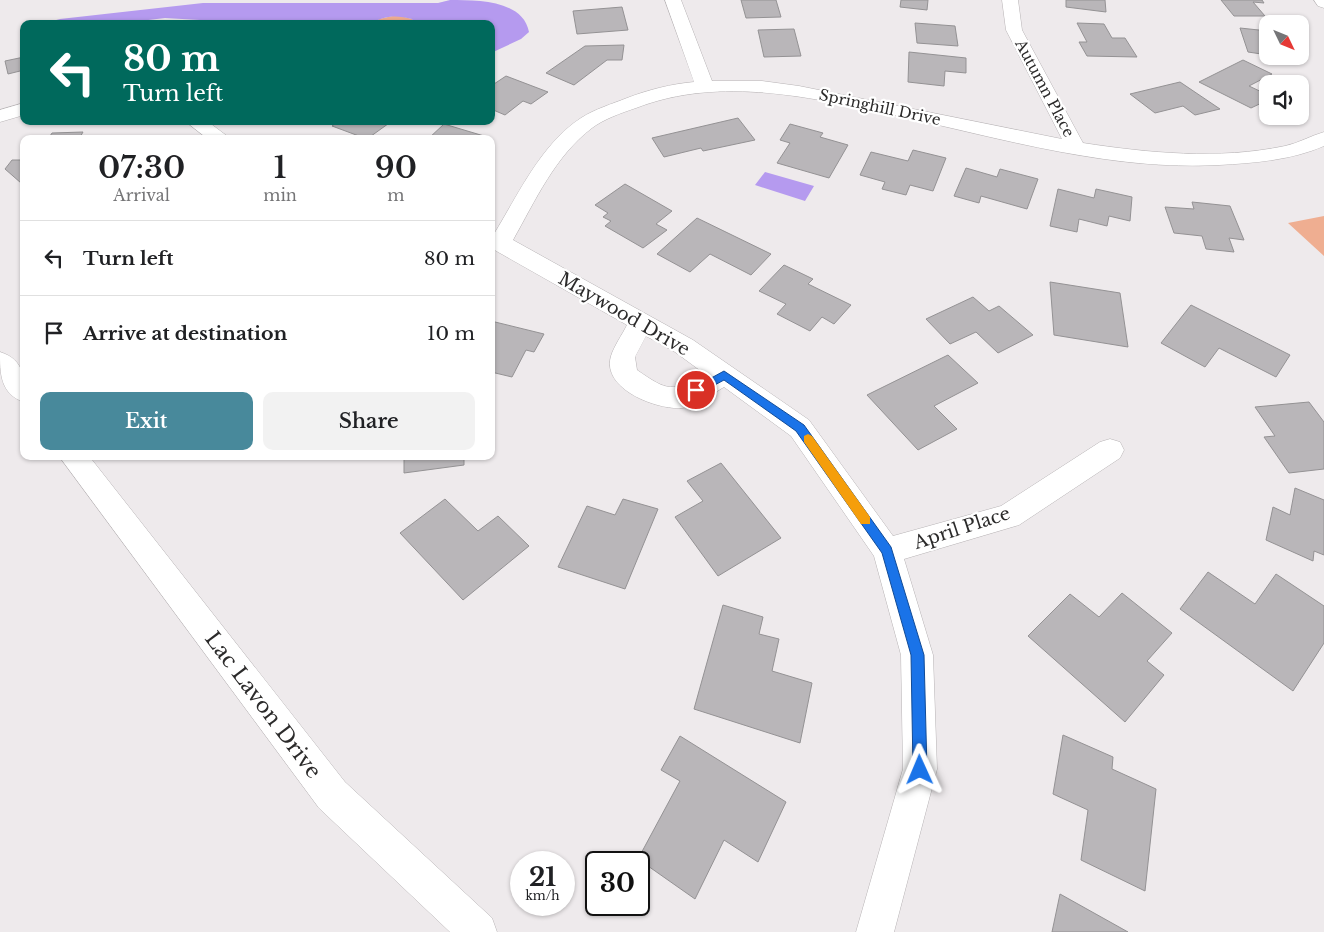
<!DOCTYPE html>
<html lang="en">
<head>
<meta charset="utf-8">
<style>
	body { margin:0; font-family:"Libre Baskerville",serif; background:#f2f2f2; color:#202124; height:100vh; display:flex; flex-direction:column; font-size:19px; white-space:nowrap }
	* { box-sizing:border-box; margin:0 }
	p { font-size:16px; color:#757577 }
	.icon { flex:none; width:28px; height:28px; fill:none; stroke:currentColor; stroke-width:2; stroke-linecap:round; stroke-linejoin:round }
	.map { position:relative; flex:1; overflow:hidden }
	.panel { position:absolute; left:20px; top:135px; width:475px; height:325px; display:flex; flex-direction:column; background:#fff; border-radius:10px; box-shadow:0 1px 4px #0004 }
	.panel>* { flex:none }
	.hud { position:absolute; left:20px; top:20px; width:475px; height:105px; border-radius:10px; box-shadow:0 1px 4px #0004; background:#00695c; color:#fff; overflow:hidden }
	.needle { width:32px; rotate:133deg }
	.buttons { position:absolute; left:1259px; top:15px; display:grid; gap:10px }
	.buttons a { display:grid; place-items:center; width:50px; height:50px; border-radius:10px; background:#fff; box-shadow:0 1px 4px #0004; font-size:25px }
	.speed { position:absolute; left:510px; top:851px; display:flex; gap:10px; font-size:25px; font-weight:700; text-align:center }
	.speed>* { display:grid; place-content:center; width:65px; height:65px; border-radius:50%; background:#fff; box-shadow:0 1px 4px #0004; line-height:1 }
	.speed small { font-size:12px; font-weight:400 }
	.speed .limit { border:2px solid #111; border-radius:8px; background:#fff; color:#111 }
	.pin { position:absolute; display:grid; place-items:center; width:42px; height:42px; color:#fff; margin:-21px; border:2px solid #fff; border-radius:50%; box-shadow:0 1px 5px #0007 }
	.me { position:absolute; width:55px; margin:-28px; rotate:359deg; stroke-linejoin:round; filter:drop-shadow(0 0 4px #0008) }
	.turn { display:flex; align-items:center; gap:18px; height:105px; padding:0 20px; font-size:22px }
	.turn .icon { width:65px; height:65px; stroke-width:2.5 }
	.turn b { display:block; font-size:35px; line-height:42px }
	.eta { display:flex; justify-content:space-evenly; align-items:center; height:85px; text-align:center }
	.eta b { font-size:30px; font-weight:600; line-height:35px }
	.action { display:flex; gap:10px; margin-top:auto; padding:10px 20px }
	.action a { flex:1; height:58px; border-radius:10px; background:#48899b; color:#fff; font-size:20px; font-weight:600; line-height:58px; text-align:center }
	.action a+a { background:#f2f2f2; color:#202124 }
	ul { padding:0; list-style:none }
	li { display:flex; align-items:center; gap:15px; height:75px; padding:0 20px; border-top:1px solid #e0e0e0 }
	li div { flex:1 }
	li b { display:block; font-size:19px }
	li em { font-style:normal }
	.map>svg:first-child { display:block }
	.green { fill:#efae91 }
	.water { fill:#b59aef }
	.building { fill:#b9b6b9; stroke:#949294 }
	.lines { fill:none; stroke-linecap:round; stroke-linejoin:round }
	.minor-casing { stroke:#b7b3b5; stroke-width:1 }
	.minor { fill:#fff; fill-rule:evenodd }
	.route { fill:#1a73e8; stroke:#114b97 }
	.slow { fill:#f59e0b }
	.labels { text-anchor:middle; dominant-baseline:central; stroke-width:4.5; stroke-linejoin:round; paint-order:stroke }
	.far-street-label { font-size:15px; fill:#2c2b2b; stroke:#fff }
	.street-label { font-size:18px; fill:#2c2b2b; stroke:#fff }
	.near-street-label { font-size:21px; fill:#2c2b2b; stroke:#fff }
</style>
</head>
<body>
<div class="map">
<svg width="1324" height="932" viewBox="0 0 1324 932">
	<rect width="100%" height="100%" fill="#eeeaec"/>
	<path class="green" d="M 397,15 L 412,19 L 413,24 L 371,24 L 379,19 Z
		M 1324,216 L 1324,256 L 1288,223 Z"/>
	<path class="water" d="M 450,0 C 478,0 523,0 529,32 L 521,39 L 491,53 L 491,24 L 413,24 L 412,19 C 397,15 384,15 371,24 L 269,24 L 165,18 L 115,24 L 41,24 L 60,19 L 203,3 L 438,3 Z
		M 765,172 L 814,186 L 805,201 L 755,185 Z"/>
	<path class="building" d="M 741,0 L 776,0 L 781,17 L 746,18 Z
		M 901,0 L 928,0 L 927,10 L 900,7 Z
		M 1066,0 L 1105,0 L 1106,12 L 1066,7 Z
		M 1221,0 L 1262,0 L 1264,3 L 1253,2 L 1265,16 L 1234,16 Z
		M 622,7 L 628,30 L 577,34 L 573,11 Z
		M 915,23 L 955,26 L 958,46 L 917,43 Z
		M 1077,23 L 1104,24 L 1112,38 L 1125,38 L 1137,57 L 1087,56 L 1079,42 L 1087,42 Z
		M 1240,28 L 1268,31 L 1268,55 L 1248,52 Z
		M 794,29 L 801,56 L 764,57 L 758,30 Z
		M 624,45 L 622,60 L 607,60 L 574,85 L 546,73 L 585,46 Z
		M 909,52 L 966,58 L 966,73 L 945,71 L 944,86 L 908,82 Z
		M 24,57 L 24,70 L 8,74 L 5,61 Z
		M 1243,60 L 1272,74 L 1249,86 L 1268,95 L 1268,100 L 1251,108 L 1199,82 Z
		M 506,76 L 548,92 L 531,104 L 523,101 L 505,115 L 491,109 L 491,86 Z
		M 1180,82 L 1220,109 L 1195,115 L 1183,106 L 1155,113 L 1130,94 Z
		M 738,118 L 755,140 L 703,151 L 701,148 L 664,157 L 652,138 Z
		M 339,121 L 392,121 L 367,139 L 332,126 Z
		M 444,124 L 484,136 L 481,139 L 428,139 Z
		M 790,124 L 823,133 L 820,137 L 848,145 L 829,178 L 777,163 L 790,143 L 780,140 Z
		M 83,132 L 79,139 L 48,139 L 52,133 Z
		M 913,150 L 946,158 L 933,191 L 910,185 L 906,195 L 882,189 L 885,182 L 860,175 L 871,152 L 908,161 Z
		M 24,157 L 24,181 L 21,183 L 5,169 L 12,160 L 22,160 Z
		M 966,168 L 997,177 L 1000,169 L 1038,179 L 1027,209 L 981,196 L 979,203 L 954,196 Z
		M 625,184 L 672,211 L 656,224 L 667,230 L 643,248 L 605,226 L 611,221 L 603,217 L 608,213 L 595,205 Z
		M 1058,189 L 1094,198 L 1096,189 L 1132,197 L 1130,221 L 1109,216 L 1107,226 L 1079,219 L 1077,232 L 1050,226 Z
		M 1192,202 L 1230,206 L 1244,240 L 1229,238 L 1234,252 L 1206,249 L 1202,236 L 1174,233 L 1165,207 L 1194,209 Z
		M 697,218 L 771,254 L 751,275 L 710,254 L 690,272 L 657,254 Z
		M 784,265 L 813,279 L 808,284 L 851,305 L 834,324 L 822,317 L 810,331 L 777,314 L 786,304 L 759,291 Z
		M 1050,282 L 1120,293 L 1128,347 L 1054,335 Z
		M 973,297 L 989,311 L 999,306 L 1033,335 L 998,353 L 976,332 L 950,344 L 926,319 Z
		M 1191,305 L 1290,355 L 1276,377 L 1219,348 L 1205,367 L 1161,343 Z
		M 491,321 L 544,334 L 534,352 L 526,350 L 512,377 L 491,372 Z
		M 948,355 L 978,383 L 934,406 L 957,429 L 918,450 L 867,395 Z
		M 1309,402 L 1324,422 L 1324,469 L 1289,473 L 1264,437 L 1275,436 L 1255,407 Z
		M 404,456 L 464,456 L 464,465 L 404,473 Z
		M 721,463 L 781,538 L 718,576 L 675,517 L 703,501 L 687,481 Z
		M 1295,488 L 1324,500 L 1324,555 L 1314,551 L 1313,561 L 1266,540 L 1273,507 L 1290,515 Z
		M 445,499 L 478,531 L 498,516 L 529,546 L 463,600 L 400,533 Z
		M 623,499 L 658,509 L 625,589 L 558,567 L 587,506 L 615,515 Z
		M 1208,572 L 1255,604 L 1276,574 L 1324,606 L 1324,643 L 1293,691 L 1180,609 Z
		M 1122,593 L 1172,633 L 1147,661 L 1164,675 L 1125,722 L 1028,636 L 1070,594 L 1099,617 Z
		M 723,605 L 763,617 L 759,634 L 779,639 L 772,671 L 812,683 L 800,743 L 694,709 Z
		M 1063,735 L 1113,757 L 1112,769 L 1156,789 L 1145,891 L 1081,860 L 1088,810 L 1053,794 Z
		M 680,736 L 786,802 L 758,862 L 724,840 L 695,899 L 638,859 L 680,781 L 661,770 Z
		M 1060,894 L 1128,932 L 1052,932 Z"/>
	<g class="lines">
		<defs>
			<path id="minor" d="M 665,0 L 681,0 L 712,81 L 762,81 L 799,86 L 1062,139 L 1006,30 L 1002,0 L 1018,0 L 1022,30 L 1083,143 C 1149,153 1218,160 1285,146 C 1299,143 1310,136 1324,132 L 1324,146 C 1292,160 1255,163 1219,165 C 1112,171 1003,139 899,116 C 813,98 721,75 636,108 C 621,113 604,119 592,128 C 555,156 535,201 513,240 L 693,340 L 809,420 L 893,536 L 1001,506 L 1100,442 L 1110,439 L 1120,442 L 1124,450 L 1120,458 L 1019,525 L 904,559 L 933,655 L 937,769 L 894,932 L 856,932 L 903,769 L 901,655 L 874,556 L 791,436 L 724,387 C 712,394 696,407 682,408 C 657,410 601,389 611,356 C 614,346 622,335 627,325 L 491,248 L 491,234 L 494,234 C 518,195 541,144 581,118 C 595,109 612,104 627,98 C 648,90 671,84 694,82 ZM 646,336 L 675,352 L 705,374 C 671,392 669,392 637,370 L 635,357 Z
				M 1314,0 L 1324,0 L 1324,8 L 1318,6 Z
				M 24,103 L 24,115 L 0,122 L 0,110 Z
				M 185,121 L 207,121 L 231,139 L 208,139 Z
				M 0,352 C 26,360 24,380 24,402 C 0,394 0,373 0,352 Z
				M 59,456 L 89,456 L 345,782 L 492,918 L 497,932 L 450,932 L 319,808 Z"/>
		</defs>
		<use href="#minor" class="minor-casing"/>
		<use href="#minor" class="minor"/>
	</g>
	<path class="route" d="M 724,371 L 804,425 L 891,547 L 924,655 L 927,770 L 925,775 L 920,777 L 915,775 L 913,770 L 911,655 L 882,553 L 796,431 L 724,380 L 700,393 L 693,393 L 693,388 Z"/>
	<path class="slow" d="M 808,434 L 812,436 L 870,517 L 870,524 L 861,524 L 804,442 L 804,436 Z"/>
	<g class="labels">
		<g class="far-street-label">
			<text transform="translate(1045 88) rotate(62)">Autumn Place</text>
			<text transform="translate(880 107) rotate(12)">Springhill Drive</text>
		</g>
		<g class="street-label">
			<text transform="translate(624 314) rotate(30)">Maywood Drive</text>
			<text transform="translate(962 528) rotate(-18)">April Place</text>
		</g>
		<g class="near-street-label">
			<text transform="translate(263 705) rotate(53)">Lac Lavon Drive</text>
		</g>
	</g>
</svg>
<div class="buttons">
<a><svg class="needle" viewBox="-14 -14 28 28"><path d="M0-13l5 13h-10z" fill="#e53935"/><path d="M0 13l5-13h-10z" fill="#757577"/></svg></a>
<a><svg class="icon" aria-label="sound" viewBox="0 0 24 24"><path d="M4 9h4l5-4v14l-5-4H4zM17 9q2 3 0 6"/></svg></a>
</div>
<div class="speed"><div>21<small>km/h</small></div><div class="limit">30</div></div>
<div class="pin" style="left:696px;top:390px;background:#d93025"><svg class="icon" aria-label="arrive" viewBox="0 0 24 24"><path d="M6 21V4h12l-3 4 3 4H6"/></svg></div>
<svg class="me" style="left:920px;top:770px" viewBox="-20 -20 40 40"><path d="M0-17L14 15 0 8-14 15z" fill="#1a73e8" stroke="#fff" stroke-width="4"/></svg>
<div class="hud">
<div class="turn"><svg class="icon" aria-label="left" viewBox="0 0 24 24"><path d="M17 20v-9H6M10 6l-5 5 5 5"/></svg><div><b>80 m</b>Turn left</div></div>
</div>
<section class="panel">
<div class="eta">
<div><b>07:30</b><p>Arrival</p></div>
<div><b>1</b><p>min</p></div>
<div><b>90</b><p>m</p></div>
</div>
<ul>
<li><svg class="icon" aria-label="left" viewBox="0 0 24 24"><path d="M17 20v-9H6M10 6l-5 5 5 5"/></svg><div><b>Turn left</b></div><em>80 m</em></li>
<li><svg class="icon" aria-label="arrive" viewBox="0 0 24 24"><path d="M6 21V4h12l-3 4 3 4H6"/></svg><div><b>Arrive at destination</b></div><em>10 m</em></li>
</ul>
<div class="action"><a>Exit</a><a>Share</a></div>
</section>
</div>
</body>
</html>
